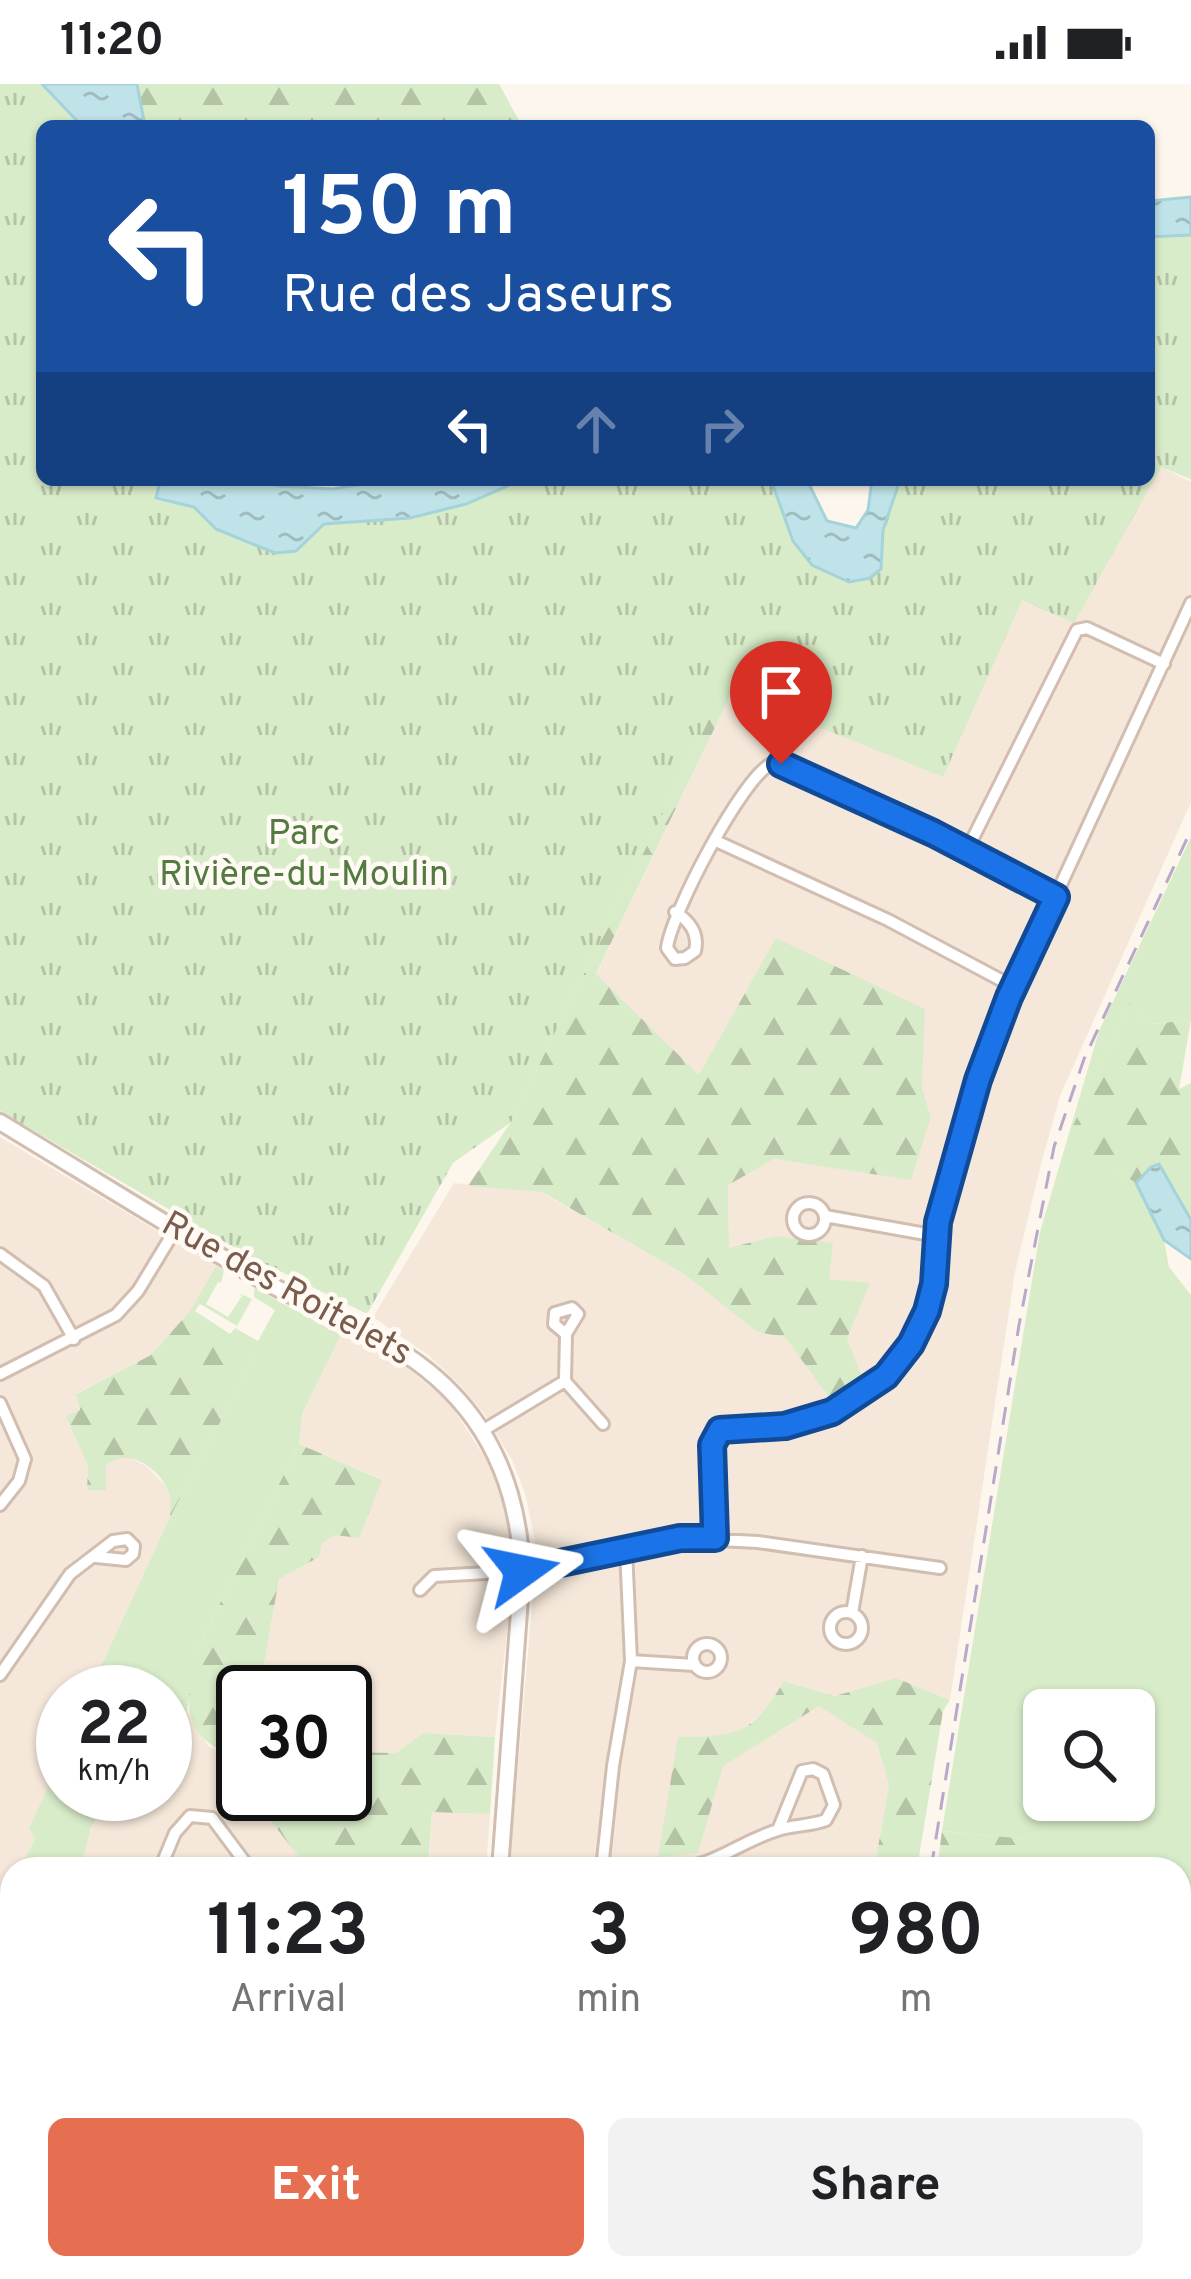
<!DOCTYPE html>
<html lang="en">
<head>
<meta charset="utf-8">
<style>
	body { margin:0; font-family:Overpass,sans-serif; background:#f2f2f2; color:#202124; height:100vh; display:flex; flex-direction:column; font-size:45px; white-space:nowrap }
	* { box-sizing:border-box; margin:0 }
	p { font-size:39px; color:#757577 }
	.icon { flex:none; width:66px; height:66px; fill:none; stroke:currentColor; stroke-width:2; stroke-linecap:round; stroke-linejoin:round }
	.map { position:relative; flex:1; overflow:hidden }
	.drawer { position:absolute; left:0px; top:1773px; width:1191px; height:423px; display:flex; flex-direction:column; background:#fff; border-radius:36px 36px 0 0; box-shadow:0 3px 9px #0004 }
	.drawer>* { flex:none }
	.top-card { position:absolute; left:36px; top:36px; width:1119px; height:366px; border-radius:18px; box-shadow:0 3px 9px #0004; background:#1a4fa0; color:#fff; overflow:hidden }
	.buttons { position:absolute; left:1023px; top:1605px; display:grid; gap:24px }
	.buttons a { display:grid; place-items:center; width:132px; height:132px; border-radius:18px; background:#fff; box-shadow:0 3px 9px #0004; font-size:60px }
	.speed { position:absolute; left:36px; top:1581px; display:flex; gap:24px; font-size:60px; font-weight:700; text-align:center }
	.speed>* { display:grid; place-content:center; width:156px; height:156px; border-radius:50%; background:#fff; box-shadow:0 3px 9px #0004; line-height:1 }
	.speed small { font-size:30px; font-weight:400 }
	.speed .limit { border:6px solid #111; border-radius:18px; background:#fff; color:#111 }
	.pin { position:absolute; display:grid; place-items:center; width:102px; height:102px; color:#fff; margin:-123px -51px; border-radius:50% 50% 50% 0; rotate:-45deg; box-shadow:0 0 12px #0007 }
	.pin .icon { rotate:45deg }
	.me { position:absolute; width:132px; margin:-66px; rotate:78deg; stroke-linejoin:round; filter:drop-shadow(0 0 9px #0008) }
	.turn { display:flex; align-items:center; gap:42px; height:252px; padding:0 48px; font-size:54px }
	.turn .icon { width:156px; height:156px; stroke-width:2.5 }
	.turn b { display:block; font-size:84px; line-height:102px }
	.lanes { display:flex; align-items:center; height:114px; padding:0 48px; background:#0003; justify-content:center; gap:60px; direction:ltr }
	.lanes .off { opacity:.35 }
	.eta { display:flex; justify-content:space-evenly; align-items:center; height:204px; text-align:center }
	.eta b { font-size:72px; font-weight:700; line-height:84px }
	.primary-button { display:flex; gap:24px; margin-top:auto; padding:24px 48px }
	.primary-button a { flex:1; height:138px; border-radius:18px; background:#e76f51; color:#fff; font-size:48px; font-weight:700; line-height:138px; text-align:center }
	.primary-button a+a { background:#f2f2f2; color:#202124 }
	.status { display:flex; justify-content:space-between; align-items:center; height:84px; padding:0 60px; background:#fff; direction:ltr }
	.status svg { height:33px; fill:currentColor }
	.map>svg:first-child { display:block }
	.residential { fill:#f5e8da }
	.grass { fill:#d8ecc9; fill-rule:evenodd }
	.forest { fill:url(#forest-firs) }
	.park { fill:url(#park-tufts) }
	.water { fill:url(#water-ripples); stroke:#a5d3da; stroke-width:3 }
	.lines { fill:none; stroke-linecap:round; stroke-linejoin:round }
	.minor-casing { stroke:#d1beb0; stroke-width:16 }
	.tertiary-casing { stroke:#d1beb0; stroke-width:20 }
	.minor { stroke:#fff; stroke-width:10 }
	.tertiary { stroke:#fff; stroke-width:14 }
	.rail { stroke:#b9a8c9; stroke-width:3; stroke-dasharray:18 12; stroke-linecap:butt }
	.route-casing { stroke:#114b97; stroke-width:30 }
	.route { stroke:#1a73e8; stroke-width:21 }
	.labels { text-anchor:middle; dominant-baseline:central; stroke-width:9; stroke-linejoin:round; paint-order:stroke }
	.park-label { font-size:36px; fill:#537a41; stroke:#fffaf3 }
	.street-label { font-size:36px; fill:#7a5c4d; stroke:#fffaf3 }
</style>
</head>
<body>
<div class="status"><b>11:20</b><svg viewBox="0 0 49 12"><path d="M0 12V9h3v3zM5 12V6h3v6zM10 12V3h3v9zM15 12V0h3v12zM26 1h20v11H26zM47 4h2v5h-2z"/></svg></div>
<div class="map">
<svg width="1191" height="2195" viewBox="0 0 1191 2195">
	<defs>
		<pattern id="forest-firs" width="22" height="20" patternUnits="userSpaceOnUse" patternTransform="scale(3)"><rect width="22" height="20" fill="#d8ecc9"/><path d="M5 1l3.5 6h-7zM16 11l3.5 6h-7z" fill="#b4c2a5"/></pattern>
		<pattern id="park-tufts" width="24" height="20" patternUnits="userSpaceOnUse" patternTransform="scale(3)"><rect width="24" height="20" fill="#d8ecc9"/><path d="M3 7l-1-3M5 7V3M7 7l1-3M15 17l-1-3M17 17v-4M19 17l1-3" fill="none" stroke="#b4c2a5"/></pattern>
		<pattern id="water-ripples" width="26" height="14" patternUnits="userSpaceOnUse" patternTransform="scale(3)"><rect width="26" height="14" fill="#bfe3e8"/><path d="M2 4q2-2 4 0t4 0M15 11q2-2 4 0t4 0" fill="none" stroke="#a0bbbe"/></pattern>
	</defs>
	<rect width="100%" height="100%" fill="#fdf6ec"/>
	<path class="residential" d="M 1161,383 L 1191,398 L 1191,718 L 1060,1012 L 1041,1080 L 1015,1188 L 950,1616 L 896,1594 L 835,1612 L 785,1597 L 768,1625 L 733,1652 L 679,1653 L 698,1768 L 722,1682 L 819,1622 L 877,1658 L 889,1702 L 874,1785 L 509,1785 L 534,1499 L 535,1457 L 525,1409 L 512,1376 L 485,1331 L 459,1300 L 428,1271 L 373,1233 L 454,1099 L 541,1108 L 684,1190 L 757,1248 L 785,1253 L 833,1318 L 846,1254 L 829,1195 L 832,1160 L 776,1152 L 729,1165 L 728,1100 L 774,1075 L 911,1095 L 931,1033 L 922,1004 L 924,925 L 699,991 L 596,891 L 732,608 L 943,693 L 1022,516 L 1074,539 Z
		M 0,1053 L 216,1182 L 190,1227 L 151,1271 L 77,1309 L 88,1382 L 87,1406 L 105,1394 L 106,1382 L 114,1374 L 126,1372 L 146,1382 L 166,1402 L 171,1416 L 169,1435 L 89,1608 L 63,1608 L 63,1667 L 53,1690 L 54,1699 L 29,1742 L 35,1756 L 18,1785 L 12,1785 L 0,1834 Z
		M 341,1251 L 400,1278 L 449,1318 L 489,1380 L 503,1416 L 513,1465 L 512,1506 L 495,1653 L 423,1649 L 396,1669 L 345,1668 L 345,1608 L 290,1608 L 287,1599 L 263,1586 L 279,1495 L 318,1473 L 321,1459 L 335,1451 L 381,1395 L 299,1360 L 302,1330 Z
		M 176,1621 L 187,1627 L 209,1663 L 243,1678 L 243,1710 L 258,1710 L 264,1728 L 308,1785 L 81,1785 L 91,1744 L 107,1710 L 165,1710 L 165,1636 Z
		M 432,1727 L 490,1730 L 486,1785 L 429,1785 Z
		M 306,2184 L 466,2184 L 467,2195 L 304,2195 Z
		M 484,2184 L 820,2184 L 819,2195 L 484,2195 Z"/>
	<path class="grass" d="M 1191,753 L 1191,936 L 1152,940 L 1129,921 L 1068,1054 L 1136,1099 L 1164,1156 L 1169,1183 L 1191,1211 L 1191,1810 L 1179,1820 L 1179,1785 L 1061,1785 L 1037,1756 L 942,1747 L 1040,1148 L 1099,947 ZM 1044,1626 L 1134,1626 L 1134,1716 L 1044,1716 Z
		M 216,1182 L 224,1186 L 221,1199 L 218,1198 L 206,1220 L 228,1233 L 242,1212 L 238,1209 L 252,1215 L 237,1242 L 200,1220 L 195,1227 L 230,1250 L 235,1244 L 258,1257 L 275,1226 L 254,1213 L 254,1204 L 341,1251 L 302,1330 L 299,1360 L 199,1562 L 187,1627 L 176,1621 L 165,1636 L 165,1608 L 89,1608 L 169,1435 L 255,1271 L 190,1227 Z
		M 63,1667 L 63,1710 L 107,1710 L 91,1744 L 81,1785 L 18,1785 L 35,1756 L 29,1743 C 43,1717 51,1694 63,1667 Z
		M 12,1794 L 12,1965 L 0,1987 L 0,1834 C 7,1821 3,1809 12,1794 Z"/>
	<path class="forest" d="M 137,0 L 499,0 L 522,42 L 145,42 Z
		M 1191,151 L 1191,395 L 1161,383 L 1074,539 L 1022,516 L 943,693 L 732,608 L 596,890 L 699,991 L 776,854 L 925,925 L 922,1004 L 931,1033 L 911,1096 L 774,1075 L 728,1101 L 729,1164 L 776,1152 L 833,1159 L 829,1195 L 870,1199 L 847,1254 L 865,1300 L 833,1319 L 785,1253 L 757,1248 L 684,1190 L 542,1108 L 468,1102 L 511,1038 L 724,604 L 870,494 L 900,396 L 1149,396 L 1149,153 Z
		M 1129,920 L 1152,940 L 1191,936 L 1179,1005 L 1191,999 L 1191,1136 L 1180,1115 L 1151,1083 L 1136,1099 L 1067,1055 Z
		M 190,1227 L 256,1270 L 169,1435 C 170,1429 171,1419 170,1414 C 166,1388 127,1360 106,1382 L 106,1406 L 87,1406 L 88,1382 L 66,1332 L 80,1326 L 76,1310 L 151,1271 Z
		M 299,1360 L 382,1396 L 359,1454 L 335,1451 L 322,1459 L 319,1473 L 279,1495 L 263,1586 L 287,1599 L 290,1608 L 243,1608 L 243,1678 C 177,1649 184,1624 199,1562 Z
		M 896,1594 L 950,1616 L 943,1627 L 917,1785 L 874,1785 L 889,1702 L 877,1659 L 819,1622 L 723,1682 L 698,1769 L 658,1773 L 678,1653 C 738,1652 752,1651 784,1597 L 835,1612 Z
		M 423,1649 L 495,1653 L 490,1730 L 432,1728 L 428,1785 L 308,1785 L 264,1728 L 258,1710 L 345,1710 L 345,1668 L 396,1669 Z
		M 942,1747 L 1038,1756 L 1061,1785 L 937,1785 Z
		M 1191,1810 L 1191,2195 L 876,2195 L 877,2184 L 1179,2184 L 1179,1820 Z
		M 12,1965 L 12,2184 L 147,2184 L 159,2195 L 0,2195 L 0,1987 Z"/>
	<path class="park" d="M 0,0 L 42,0 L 82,42 L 42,42 L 42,396 L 155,396 L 159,402 L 157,414 L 194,423 L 216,445 L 296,467 L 324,440 L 410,434 L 466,420 L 521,396 L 771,396 L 793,457 L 812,481 L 849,498 L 870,494 L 881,485 L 883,446 L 900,396 L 1149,396 L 1149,153 L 1191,151 L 1191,395 L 1161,383 L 1074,539 L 1022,516 L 943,693 L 724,605 L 511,1038 L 453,1079 L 367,1230 L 249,1172 L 0,1027 Z"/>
	<path class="water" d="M 42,0 L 137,0 L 145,42 L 82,42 Z
		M 1191,113 L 1191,151 L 1149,153 L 1149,117 Z
		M 155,396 L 259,396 L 279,402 L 333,405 L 386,396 L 521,396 L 466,420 L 410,434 L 324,440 L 296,467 L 275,469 L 216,445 L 194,423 L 156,414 L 159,402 Z
		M 771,396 L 807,396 L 827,437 L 856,444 L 868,426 L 872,396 L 900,396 L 883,446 L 881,485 L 870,494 L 849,498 L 812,481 L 793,457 Z
		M 1159,1080 L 1191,1136 L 1191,1175 L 1164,1156 L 1136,1099 L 1151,1083 Z"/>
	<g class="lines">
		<defs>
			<path id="minor" d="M 716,757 L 888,836 L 1014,903
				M 967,766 L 1077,546 L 1087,544 L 1164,580
				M 675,828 C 690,837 699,850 695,867 L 685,874 L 675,875 L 667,864 C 671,830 742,694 771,680 L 790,683 L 967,766 L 1056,813
				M793 1135a16 16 0 1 1 32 0a16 16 0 1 1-32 0Z
				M 825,1132 L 937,1152
				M 0,1170 L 44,1202 L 74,1255
				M 566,1250 L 554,1240 L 555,1229 L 572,1224 L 578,1230 L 566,1250 L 565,1297 L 603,1340
				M 0,1290 L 116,1231 L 138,1207 L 175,1146
				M 0,1319 L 25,1375 L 19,1397 L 0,1421
				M 482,1347 L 565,1297
				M 715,1454 L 712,1361 L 720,1346 L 785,1342 L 832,1328 L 886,1292 L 911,1260 L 927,1227 L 934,1200 L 938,1138 L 978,996 L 1009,913 L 1191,519
				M 420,1506 L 434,1492 L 522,1487 L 680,1454 L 758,1458 L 940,1484
				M830 1544a16 16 0 1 1 32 0a16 16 0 1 1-32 0Z
				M 852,1529 L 862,1472
				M693 1574a14 14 0 1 1 28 0a14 14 0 1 1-28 0Z
				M 631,1577 L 694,1581
				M 0,1591 L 70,1490 L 113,1457 L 127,1455 L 134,1462 L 133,1470 L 126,1476 L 96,1473
				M 160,1785 L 175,1749 L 190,1732 L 212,1734 L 250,1785
				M 602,1785 L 613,1682 L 631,1577 L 626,1465
				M 677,1785 C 718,1780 741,1757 778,1746 C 793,1741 810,1742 826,1736 L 834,1721 L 823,1690 L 813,1685 L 802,1687 L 778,1746
				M 666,2184 L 668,2195"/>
			<path id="tertiary" d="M 0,1038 C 84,1089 167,1141 251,1190 C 297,1217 346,1235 390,1261 C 477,1311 518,1389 522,1487 L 500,1785
				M 479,2195 L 479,2184"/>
		</defs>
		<use href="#minor" class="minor-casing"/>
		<use href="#tertiary" class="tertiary-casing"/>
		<use href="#minor" class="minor"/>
		<use href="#tertiary" class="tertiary"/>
		<path class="rail" d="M 931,1785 L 1019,1241 L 1054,1063 L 1084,975 L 1191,746
			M 866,2195 L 868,2184"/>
	</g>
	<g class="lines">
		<defs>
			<path id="route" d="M 522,1487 L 680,1454 L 715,1454 L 712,1361 L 720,1346 L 785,1342 L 832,1328 L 886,1292 L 911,1260 L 927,1227 L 934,1200 L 938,1138 L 978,996 L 1009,913 L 1056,813 L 933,749 L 781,680"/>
		</defs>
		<use href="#route" class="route-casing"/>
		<use href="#route" class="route"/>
	</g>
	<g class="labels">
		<g class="park-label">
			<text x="304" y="751">Parc<tspan x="304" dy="41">Rivière-du-Moulin</tspan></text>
		</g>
		<g class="street-label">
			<text transform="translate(286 1206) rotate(29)">Rue des Roitelets</text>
		</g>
	</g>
</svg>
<div class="buttons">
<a><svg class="icon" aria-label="search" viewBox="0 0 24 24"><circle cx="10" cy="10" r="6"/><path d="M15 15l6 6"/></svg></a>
</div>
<div class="speed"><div>22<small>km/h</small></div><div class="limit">30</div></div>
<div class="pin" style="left:781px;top:680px;background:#d93025"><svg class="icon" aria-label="arrive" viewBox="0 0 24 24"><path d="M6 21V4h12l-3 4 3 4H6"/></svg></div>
<svg class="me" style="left:522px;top:1487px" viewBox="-20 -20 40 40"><path d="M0-17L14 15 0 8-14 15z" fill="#1a73e8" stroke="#fff" stroke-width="4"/></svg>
<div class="top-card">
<div class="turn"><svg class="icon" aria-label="left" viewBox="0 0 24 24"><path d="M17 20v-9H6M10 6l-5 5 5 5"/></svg><div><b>150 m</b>Rue des Jaseurs</div></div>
<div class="lanes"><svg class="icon" aria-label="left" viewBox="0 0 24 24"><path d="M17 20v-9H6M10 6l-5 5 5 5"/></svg><svg class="icon off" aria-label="ahead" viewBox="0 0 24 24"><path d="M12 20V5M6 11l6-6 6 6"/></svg><svg class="icon off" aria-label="right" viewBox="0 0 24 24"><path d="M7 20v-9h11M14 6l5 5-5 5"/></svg></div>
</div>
<section class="drawer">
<div class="eta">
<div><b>11:23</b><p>Arrival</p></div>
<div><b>3</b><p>min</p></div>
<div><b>980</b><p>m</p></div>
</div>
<div class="primary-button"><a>Exit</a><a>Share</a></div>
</section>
</div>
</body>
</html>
